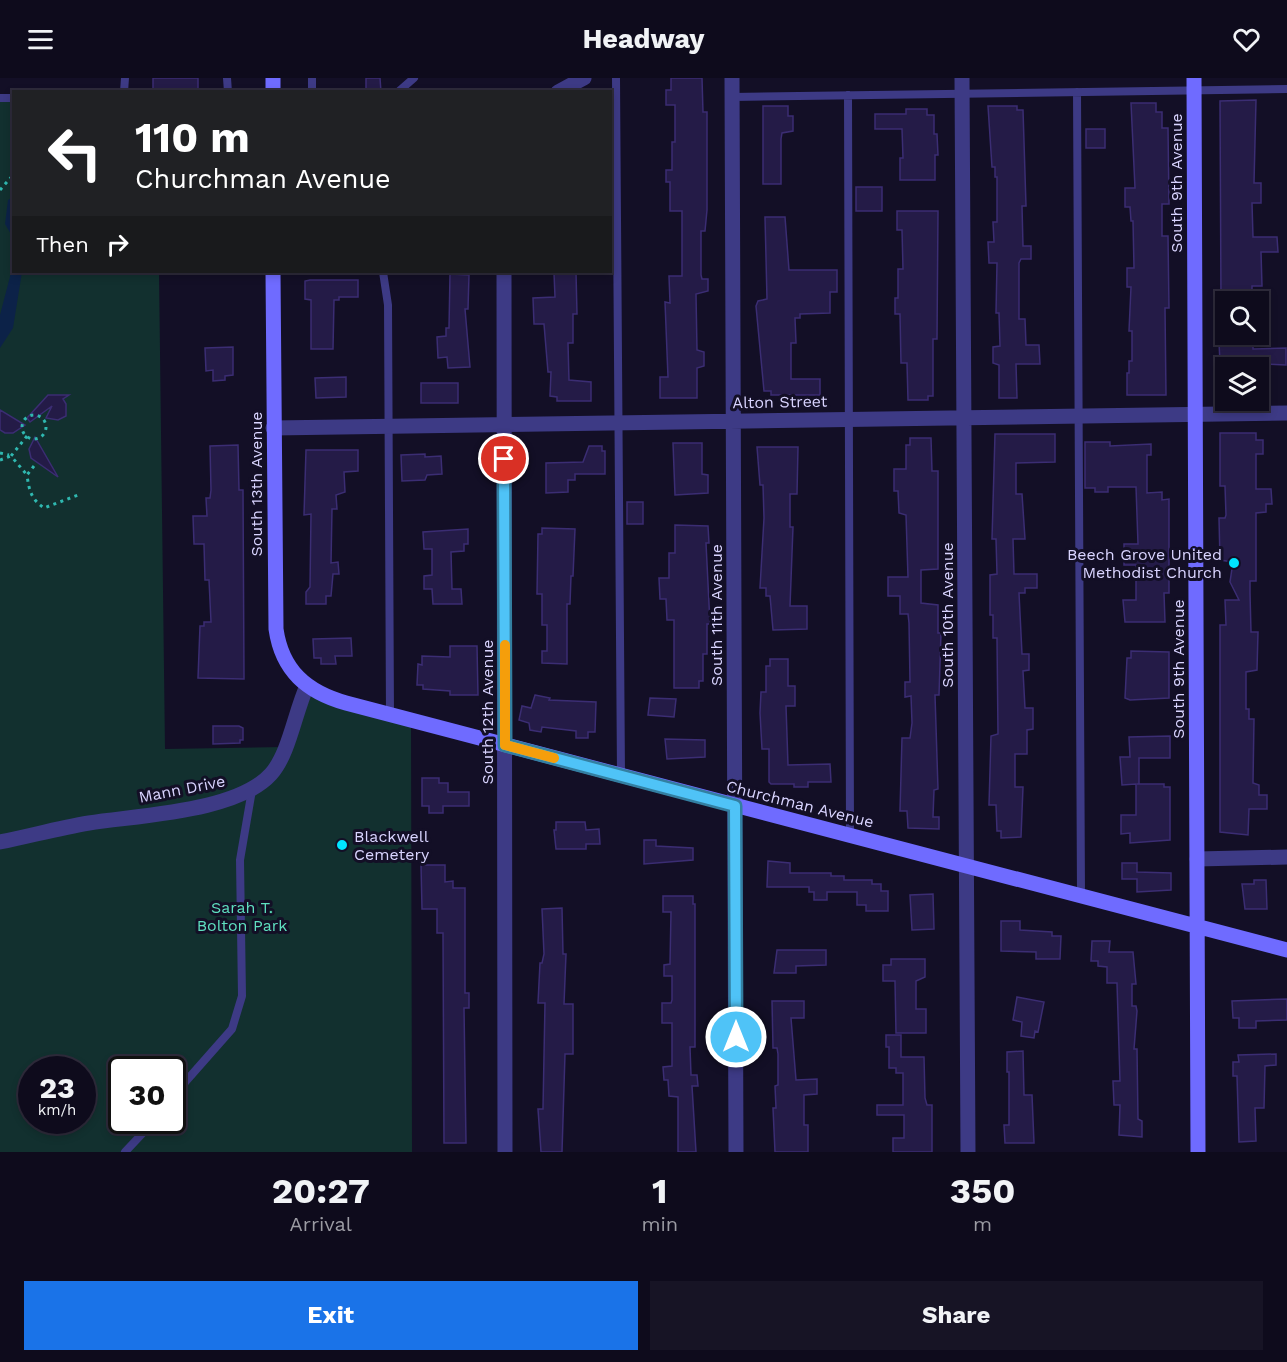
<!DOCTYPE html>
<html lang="en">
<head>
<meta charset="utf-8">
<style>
	body { margin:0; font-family:"Work Sans",sans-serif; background:#171425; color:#f1f3f6; height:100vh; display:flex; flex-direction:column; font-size:22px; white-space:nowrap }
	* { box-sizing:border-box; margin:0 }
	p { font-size:20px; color:#9b9ba3 }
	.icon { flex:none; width:33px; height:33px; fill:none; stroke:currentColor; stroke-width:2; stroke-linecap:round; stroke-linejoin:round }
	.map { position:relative; height:1074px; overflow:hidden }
	.drawer { display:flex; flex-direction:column; background:#0e0b1c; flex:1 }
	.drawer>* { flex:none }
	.top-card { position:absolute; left:12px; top:12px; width:600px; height:183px; border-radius:0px; box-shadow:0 3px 9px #0003,0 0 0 2px #2e2b3b; background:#202124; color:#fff; overflow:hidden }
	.tools { position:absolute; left:1215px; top:213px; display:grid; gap:12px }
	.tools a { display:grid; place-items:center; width:54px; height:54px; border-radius:0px; background:#0e0b1c; box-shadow:0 3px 9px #0003,0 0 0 2px #2e2b3b; font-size:30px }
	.speed { position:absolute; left:18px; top:978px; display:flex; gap:12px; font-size:30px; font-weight:700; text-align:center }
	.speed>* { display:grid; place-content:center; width:78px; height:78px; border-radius:50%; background:#0e0b1c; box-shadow:0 3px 9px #0003,0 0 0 2px #2e2b3b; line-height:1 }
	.speed small { font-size:15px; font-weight:400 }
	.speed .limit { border:3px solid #111; border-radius:9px; background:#fff; color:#111 }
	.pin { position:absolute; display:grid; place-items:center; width:51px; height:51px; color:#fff; margin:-26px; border:3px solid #fff; border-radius:50%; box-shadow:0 2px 6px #0007 }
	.me { position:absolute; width:66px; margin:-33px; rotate:0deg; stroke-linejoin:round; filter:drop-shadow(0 0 4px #0008) }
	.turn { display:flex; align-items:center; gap:21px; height:126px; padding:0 24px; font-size:27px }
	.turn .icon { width:78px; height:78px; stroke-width:2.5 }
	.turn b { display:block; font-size:42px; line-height:51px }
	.then { display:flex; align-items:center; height:57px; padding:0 24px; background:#0003; gap:12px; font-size:22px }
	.eta { display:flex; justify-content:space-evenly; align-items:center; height:102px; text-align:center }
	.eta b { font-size:36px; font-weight:700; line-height:42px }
	.cta { display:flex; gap:12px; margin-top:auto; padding:12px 24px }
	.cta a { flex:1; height:69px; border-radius:0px; background:#1a73e8; color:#fff; font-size:24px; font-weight:700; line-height:69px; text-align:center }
	.cta a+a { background:#171425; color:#f1f3f6 }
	header { display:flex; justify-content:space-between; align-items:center; height:78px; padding:0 24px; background:#0e0b1c; font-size:27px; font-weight:700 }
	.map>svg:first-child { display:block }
	.green { fill:#12302f; fill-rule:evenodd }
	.water { fill:#0c2248 }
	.building { fill:#241b47; stroke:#3b2d73; stroke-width:1.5 }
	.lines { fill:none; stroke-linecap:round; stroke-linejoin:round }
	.path { stroke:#2fb8b0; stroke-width:3; stroke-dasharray:3 4.5; stroke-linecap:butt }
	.lane { stroke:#3d3a85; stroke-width:8 }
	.street { stroke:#3d3a85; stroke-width:15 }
	.secondary { stroke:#6f6bff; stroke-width:15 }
	.route-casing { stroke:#337fa1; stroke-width:15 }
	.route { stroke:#4fc3f7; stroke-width:10 }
	.slow { stroke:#f59e0b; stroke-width:10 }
	.poi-dot { fill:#00e5ff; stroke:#130f26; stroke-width:2 }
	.labels { text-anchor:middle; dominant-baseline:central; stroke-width:6; stroke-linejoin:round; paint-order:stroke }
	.street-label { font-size:16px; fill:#d9d4ff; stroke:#130f26 }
	.poi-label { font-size:16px; fill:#d9d4ff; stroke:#130f26; text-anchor:end }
	.park-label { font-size:16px; fill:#5fe0c0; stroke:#130f26 }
</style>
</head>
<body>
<header><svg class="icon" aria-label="menu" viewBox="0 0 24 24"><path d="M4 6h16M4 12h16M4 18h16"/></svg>Headway<svg class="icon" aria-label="heart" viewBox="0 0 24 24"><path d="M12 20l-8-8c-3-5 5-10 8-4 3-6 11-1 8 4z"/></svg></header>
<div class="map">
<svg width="1287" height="1074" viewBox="0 0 1287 1074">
	<rect width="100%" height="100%" fill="#130f26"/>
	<path class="green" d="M 0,19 L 13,19 L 14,194 L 159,194 L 165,671 L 284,669 L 307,608 L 411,642 L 412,1074 L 0,1074 ZM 32,992 L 82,992 L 82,1042 L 32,1042 ZM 122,992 L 172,992 L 172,1042 L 122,1042 Z"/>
	<path class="water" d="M 13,119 L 14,194 L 22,194 L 13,250 L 0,270 L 0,237 L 12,191 L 12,158 L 5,146 L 8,122 Z"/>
	<path class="building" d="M 153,0 L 198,0 L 198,11 L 153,12 Z
		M 366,0 L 380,0 L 381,14 L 366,14 Z
		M 671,0 L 702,0 L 703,34 L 707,34 L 707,132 L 705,153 L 701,153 L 701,197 L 702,201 L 708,201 L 708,213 L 696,216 L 697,272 L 704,274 L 704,288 L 697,290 L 697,320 L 660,320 L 660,299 L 668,299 L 665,224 L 670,225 L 669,198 L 682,198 L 682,133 L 670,133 L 670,104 L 666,104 L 666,92 L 672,92 L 672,64 L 675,64 L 675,27 L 666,27 L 666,12 L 671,12 Z
		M 1256,22 L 1254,105 L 1261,105 L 1261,125 L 1252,125 L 1253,159 L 1277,159 L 1278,174 L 1261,174 L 1262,208 L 1252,208 L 1252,223 L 1221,224 L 1220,23 Z
		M 1131,25 L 1156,25 L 1156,34 L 1162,34 L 1162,50 L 1168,50 L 1169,126 L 1162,126 L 1162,158 L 1168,158 L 1169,230 L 1165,230 L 1166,317 L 1127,317 L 1127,295 L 1129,295 L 1129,283 L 1132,283 L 1132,253 L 1129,253 L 1131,209 L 1127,209 L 1127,190 L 1134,190 L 1133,143 L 1131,143 L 1130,129 L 1125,129 L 1125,110 L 1135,110 Z
		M 763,28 L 788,28 L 788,38 L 793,38 L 793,53 L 782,55 L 781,61 L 781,106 L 763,106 Z
		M 988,28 L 1017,28 L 1017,32 L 1023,32 L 1026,128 L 1022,128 L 1023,168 L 1031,168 L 1031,181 L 1021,181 L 1019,185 L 1019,241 L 1025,241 L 1026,267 L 1039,267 L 1040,286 L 1016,286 L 1017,320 L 999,320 L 999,287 L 993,285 L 993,269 L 1000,268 L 999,235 L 996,235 L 997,185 L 989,185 L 988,164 L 994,164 L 993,144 L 997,144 L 997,99 L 995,99 L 995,89 L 992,89 Z
		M 906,31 L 927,31 L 927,37 L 934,37 L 934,56 L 937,56 L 938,77 L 935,77 L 935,102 L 900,102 L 900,80 L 903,80 L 902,51 L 875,51 L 875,36 L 906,36 Z
		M 1086,51 L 1105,51 L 1105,70 L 1086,70 Z
		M 856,109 L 882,109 L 882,133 L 856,133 Z
		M 897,133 L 938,133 L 937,261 L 933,261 L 933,318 L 928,318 L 928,322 L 908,322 L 907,285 L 901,285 L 900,236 L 895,236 L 895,220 L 898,220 L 898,191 L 903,191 L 902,152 L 897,152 Z
		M 765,139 L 785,139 L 789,192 L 837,192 L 837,214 L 830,214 L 830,235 L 800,236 L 800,240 L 795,240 L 796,265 L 791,265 L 791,301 L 820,301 L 820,317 L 771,317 L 771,313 L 764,313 L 756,228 L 758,223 L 767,221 Z
		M 576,194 L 577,236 L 573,236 L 573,265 L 568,265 L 569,302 L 591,304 L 591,323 L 557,323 L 557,319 L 550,318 L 551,294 L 548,294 L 544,246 L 534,246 L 533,220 L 555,219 L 554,195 Z
		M 450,196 L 469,197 L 468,231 L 465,231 L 470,289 L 448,290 L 447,279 L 438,280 L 437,259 L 446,258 L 446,250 L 449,250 Z
		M 310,202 L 358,202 L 358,219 L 339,219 L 339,222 L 334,222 L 333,271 L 311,271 L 311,222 L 305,221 L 305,203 Z
		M 1253,264 L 1253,271 L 1286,270 L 1286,287 L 1220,284 L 1219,265 Z
		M 233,269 L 233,297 L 225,298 L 225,302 L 213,303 L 213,292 L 206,293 L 205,270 Z
		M 346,299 L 346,319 L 316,320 L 315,300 Z
		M 421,305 L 458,305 L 458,325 L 421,325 Z
		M 48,317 L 69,317 L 63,321 L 66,326 L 66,338 L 58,342 L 46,340 L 52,328 L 30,344 L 27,340 Z
		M 0,332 L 25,347 L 13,355 L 5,355 L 0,352 Z
		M 1220,355 L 1256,355 L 1256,362 L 1263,362 L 1263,376 L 1256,376 L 1256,411 L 1271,411 L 1272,426 L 1266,426 L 1266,434 L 1256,435 L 1256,503 L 1250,503 L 1250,515 L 1251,554 L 1258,554 L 1257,592 L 1246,594 L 1246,631 L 1249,631 L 1249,641 L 1254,641 L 1253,705 L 1259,707 L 1259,717 L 1267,717 L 1267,731 L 1249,731 L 1248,757 L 1220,754 L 1220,547 L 1226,547 L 1225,522 L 1239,522 L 1230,504 L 1233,484 L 1220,482 L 1219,440 L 1225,440 L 1226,437 L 1225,408 L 1220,408 Z
		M 995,356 L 1055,356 L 1055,384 L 1016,385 L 1016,416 L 1022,416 L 1025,461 L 1013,461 L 1014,496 L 1037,496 L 1037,510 L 1025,510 L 1025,515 L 1019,515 L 1022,576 L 1029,576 L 1029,592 L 1023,593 L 1025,630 L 1033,630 L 1033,651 L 1027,652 L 1027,676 L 1015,676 L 1015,709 L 1023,709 L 1021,759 L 1001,760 L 1001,753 L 997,753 L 996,727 L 989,727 L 991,658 L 998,656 L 997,560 L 993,560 L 993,537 L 990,537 L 990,497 L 997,496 L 996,461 L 992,461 Z
		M 35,359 L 58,399 L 31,380 L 29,371 Z
		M 910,360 L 931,360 L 932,393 L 938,393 L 938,491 L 921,492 L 921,525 L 938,527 L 938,555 L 941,555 L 939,617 L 935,617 L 938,711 L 934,712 L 933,739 L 939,739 L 939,751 L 908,750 L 907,733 L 900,733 L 902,660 L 910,660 L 912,645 L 911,618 L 905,619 L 905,604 L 910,604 L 909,545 L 908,536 L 900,536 L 900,518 L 888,518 L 888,499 L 908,499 L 906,437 L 899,435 L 898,413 L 894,413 L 894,391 L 906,391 L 906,367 L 910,367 Z
		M 1085,364 L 1110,364 L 1110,368 L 1151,366 L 1151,377 L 1147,377 L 1147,415 L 1162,414 L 1162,422 L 1169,421 L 1169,515 L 1164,515 L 1165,544 L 1125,544 L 1123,522 L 1136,522 L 1136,487 L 1124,487 L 1124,466 L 1138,466 L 1136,409 L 1108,409 L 1108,414 L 1095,414 L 1095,410 L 1085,410 Z
		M 673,365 L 702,365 L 702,396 L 708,397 L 708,415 L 675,417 Z
		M 238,367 L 239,412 L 243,412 L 244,601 L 198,600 L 200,548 L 204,548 L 204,544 L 211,544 L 209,502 L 205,502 L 204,466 L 194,466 L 193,438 L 207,438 L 206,420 L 210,420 L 211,412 L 210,368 Z
		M 589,368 L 602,368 L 602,373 L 605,373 L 605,396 L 575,396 L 575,402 L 568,402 L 568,414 L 546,415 L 546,385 L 583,384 Z
		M 757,369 L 798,369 L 797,416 L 790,416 L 790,449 L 793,449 L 790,528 L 807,528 L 807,551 L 773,552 L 770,518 L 766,518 L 766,510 L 760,510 L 764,440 L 763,407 L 760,407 Z
		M 306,372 L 358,372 L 358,393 L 344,394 L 345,414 L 336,417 L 337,431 L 332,431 L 331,485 L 338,484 L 339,496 L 333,496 L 331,518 L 326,518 L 326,526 L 306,526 L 306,514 L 310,509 L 311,436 L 304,437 Z
		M 425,376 L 425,379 L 441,378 L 442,396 L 427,397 L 425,402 L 402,403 L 401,377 Z
		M 627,424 L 643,424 L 643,446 L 627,446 Z
		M 675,447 L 708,448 L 709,465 L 706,465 L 710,546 L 707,546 L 707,576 L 703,576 L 703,603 L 699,603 L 699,610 L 674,610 L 674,542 L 667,542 L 666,521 L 660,521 L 659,500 L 669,500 L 669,475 L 675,475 Z
		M 542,450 L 575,451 L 573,498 L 571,498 L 570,526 L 567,526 L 567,586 L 542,585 L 542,573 L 547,573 L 547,547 L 542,547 L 542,516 L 537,516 L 538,456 L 542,456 Z
		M 468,451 L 468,466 L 464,466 L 464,473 L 451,474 L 452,511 L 461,511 L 462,526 L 433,526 L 432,511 L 424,511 L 424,498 L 432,497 L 432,471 L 424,471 L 423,454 Z
		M 351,560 L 352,578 L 335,578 L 336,586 L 321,586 L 321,580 L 314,580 L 313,561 Z
		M 450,568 L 477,568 L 478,617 L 450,617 L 450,613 L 423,611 L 423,607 L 417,607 L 418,586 L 422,587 L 422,578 L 450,579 Z
		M 1131,573 L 1169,574 L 1169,620 L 1130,622 L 1125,620 L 1127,580 L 1131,580 Z
		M 770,581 L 788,581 L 788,608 L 795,608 L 795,628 L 786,628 L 788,687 L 830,686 L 831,704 L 808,704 L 808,709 L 794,709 L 794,706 L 771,706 L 769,704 L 769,671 L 762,671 L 760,635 L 761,614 L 766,614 L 766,588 L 770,588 Z
		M 535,617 L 550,620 L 549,622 L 596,624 L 595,654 L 588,654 L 588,660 L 576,660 L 576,653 L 542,649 L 541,654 L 530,652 L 529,645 L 519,642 L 522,628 L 531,630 Z
		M 650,620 L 676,621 L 674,639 L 648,637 Z
		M 213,648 L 239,648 L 243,650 L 243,662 L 240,662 L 240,665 L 213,666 Z
		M 1170,658 L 1170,680 L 1139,680 L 1139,706 L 1137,706 L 1164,706 L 1164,709 L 1170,709 L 1170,762 L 1130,765 L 1130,755 L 1121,756 L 1121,737 L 1136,737 L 1136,706 L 1122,707 L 1120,679 L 1130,679 L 1129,659 Z
		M 665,661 L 705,662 L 705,679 L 667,681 Z
		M 422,700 L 439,700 L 439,705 L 448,705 L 448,714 L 469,714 L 469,728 L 443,728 L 443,735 L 429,735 L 429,728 L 422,728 Z
		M 556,744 L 585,744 L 586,752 L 599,751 L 600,766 L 586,766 L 586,771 L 556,771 L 554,752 L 556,752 Z
		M 644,762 L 656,762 L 656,768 L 693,770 L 693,782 L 644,786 Z
		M 768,783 L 790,785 L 790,795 L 831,795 L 831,798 L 844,798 L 844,802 L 872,802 L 872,806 L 881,806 L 881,813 L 888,813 L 888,833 L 866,833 L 866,827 L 857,827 L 857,814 L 827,814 L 827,822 L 814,822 L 814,814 L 809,814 L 809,809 L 767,809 Z
		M 1122,785 L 1137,785 L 1137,794 L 1171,795 L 1171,812 L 1137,814 L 1137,801 L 1122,801 Z
		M 421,787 L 445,787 L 445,804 L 453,803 L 453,810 L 465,810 L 465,915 L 469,915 L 469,930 L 464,930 L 466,1065 L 444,1065 L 443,855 L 437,855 L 437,831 L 422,831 Z
		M 1254,802 L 1266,802 L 1267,831 L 1245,831 L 1242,806 L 1254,806 Z
		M 933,816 L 934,851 L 912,852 L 910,817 Z
		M 663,818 L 693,818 L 693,826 L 695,826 L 695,969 L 690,969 L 691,997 L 697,997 L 698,1008 L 692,1008 L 696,1074 L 678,1074 L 678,1019 L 669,1018 L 668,1002 L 664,1002 L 663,989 L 672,988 L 672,945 L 662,945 L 662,925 L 671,925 L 672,922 L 672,898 L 664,898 L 664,887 L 670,886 L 671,834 L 663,834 Z
		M 562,830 L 563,876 L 566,876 L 564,926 L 573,926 L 573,976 L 565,976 L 562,1074 L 541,1074 L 538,1031 L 543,1031 L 545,925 L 538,925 L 540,885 L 542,885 L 544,876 L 542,831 Z
		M 1001,843 L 1020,843 L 1020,852 L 1052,854 L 1052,858 L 1061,858 L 1060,881 L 1036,881 L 1036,874 L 1001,873 Z
		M 1092,863 L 1110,863 L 1109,874 L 1133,874 L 1136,906 L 1132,906 L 1132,928 L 1136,928 L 1137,933 L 1134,971 L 1137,971 L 1138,1041 L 1142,1043 L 1142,1059 L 1119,1057 L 1120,1027 L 1114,1027 L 1113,1003 L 1120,1003 L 1117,905 L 1107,905 L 1107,889 L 1098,888 L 1098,883 L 1091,883 Z
		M 777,872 L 826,872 L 826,887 L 796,888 L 796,895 L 774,895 Z
		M 891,881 L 925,881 L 925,899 L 916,903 L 916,931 L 926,931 L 926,955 L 896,955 L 895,903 L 883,903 L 883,887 L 891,887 Z
		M 1017,919 L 1044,924 L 1038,954 L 1035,953 L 1034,960 L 1021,958 L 1022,944 L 1013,942 Z
		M 1287,921 L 1287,942 L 1256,943 L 1256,950 L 1239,950 L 1239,940 L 1233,940 L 1232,923 Z
		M 772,923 L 804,923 L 804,940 L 791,940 L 796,1002 L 817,1001 L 817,1016 L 804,1017 L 804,1047 L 808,1047 L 808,1074 L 775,1074 L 773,1030 L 776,1030 L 775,1008 L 778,1007 L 778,976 L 777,970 L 773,970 Z
		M 886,957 L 901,957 L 901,979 L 924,979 L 925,1020 L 927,1027 L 932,1027 L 932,1074 L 893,1074 L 893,1060 L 904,1060 L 904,1037 L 877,1037 L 877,1027 L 903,1027 L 903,995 L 896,995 L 896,990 L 889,990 L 889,969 L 886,969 Z
		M 1023,973 L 1024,1017 L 1032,1017 L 1034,1065 L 1005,1065 L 1004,1047 L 1009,1047 L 1009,994 L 1007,994 L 1007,974 Z
		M 1276,976 L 1276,987 L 1265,988 L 1264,1030 L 1255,1030 L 1256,1063 L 1239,1064 L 1237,998 L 1233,998 L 1233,984 L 1239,984 L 1238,977 Z"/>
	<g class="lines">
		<path class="path" d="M 0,112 L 14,96
			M22 349a12 12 0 1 1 24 0a12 12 0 1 1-24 0Z
			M 27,358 L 11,378 L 27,397
			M 0,375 L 9,377
			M 0,382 L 11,378
			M 34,388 L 27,397 C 29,412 31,421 44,430 L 78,417"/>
		<path class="lane" d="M 227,0 L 228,14
			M 312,0 L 312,14
			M 616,0 L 621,698
			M 124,14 L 125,0
			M 398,14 L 414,0
			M 1077,14 L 1081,817
			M 848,17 L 850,757
			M 732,19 L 1287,11
			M 0,20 L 14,20
			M 383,194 L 388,227 L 390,637
			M 172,1019 L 232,951 L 242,918 L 240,782 L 252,712
			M 125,1074 L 155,1042"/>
		<path class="street" d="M 732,0 L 736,1074
			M 962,0 L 968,1074
			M 558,14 L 584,0
			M 504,194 L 505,1074
			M 273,350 L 1287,335
			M 0,764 C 30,758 59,750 89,745 C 139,737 237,734 271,696 C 289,676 295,634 307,608
			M 1197,781 L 1287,779"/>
		<path class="secondary" d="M 273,0 L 273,14
			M 1194,0 L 1198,1074
			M 273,194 L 276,551 C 282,593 307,614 346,625 L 1287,872"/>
	</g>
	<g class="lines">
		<defs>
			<path id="route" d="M 504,381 L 505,667 L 735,728 L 736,959"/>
		</defs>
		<use href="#route" class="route-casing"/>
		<use href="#route" class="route"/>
		<path class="slow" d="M 505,567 L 505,667 L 554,680"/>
	</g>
	<g class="poi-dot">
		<circle cx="1234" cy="485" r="6"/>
		<circle cx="342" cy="767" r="6"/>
	</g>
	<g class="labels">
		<g class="street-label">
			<text transform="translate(1176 105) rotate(-90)">South 9th Avenue</text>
			<text transform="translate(780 324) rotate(-1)">Alton Street</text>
			<text transform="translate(256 406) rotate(-90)">South 13th Avenue</text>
			<text transform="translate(716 537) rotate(-90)">South 11th Avenue</text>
			<text transform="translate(947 537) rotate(-90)">South 10th Avenue</text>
			<text transform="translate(1178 591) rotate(-90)">South 9th Avenue</text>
			<text transform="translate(487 634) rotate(-90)">South 12th Avenue</text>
			<text transform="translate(182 711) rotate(-11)">Mann Drive</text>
			<text transform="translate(800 726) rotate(14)">Churchman Avenue</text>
		</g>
		<g class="poi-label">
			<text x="1222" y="476">Beech Grove United<tspan x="1222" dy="18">Methodist Church</tspan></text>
			<text x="354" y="758" text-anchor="start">Blackwell<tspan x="354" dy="18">Cemetery</tspan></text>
		</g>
		<g class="park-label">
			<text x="242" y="829">Sarah T.<tspan x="242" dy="18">Bolton Park</tspan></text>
		</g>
	</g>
</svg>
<div class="tools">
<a><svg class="icon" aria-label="search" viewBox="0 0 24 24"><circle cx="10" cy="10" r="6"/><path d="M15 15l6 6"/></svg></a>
<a><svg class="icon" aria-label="layers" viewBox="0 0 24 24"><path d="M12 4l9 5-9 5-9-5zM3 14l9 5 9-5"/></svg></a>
</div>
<div class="speed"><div>23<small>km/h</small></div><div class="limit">30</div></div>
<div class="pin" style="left:504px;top:381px;background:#d93025"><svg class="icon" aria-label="arrive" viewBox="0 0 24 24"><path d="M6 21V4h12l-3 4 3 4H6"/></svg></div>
<svg class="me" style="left:736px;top:959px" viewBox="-20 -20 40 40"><circle r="17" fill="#4fc3f7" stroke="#fff" stroke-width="3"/><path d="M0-11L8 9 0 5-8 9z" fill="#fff"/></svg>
<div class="top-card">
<div class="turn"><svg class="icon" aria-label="left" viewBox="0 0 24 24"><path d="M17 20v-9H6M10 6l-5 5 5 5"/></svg><div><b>110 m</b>Churchman Avenue</div></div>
<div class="then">Then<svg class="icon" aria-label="right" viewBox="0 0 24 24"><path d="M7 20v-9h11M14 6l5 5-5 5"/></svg></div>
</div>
</div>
<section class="drawer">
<div class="eta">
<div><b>20:27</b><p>Arrival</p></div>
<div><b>1</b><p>min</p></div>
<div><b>350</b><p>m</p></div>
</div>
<div class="cta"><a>Exit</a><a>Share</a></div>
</section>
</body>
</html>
